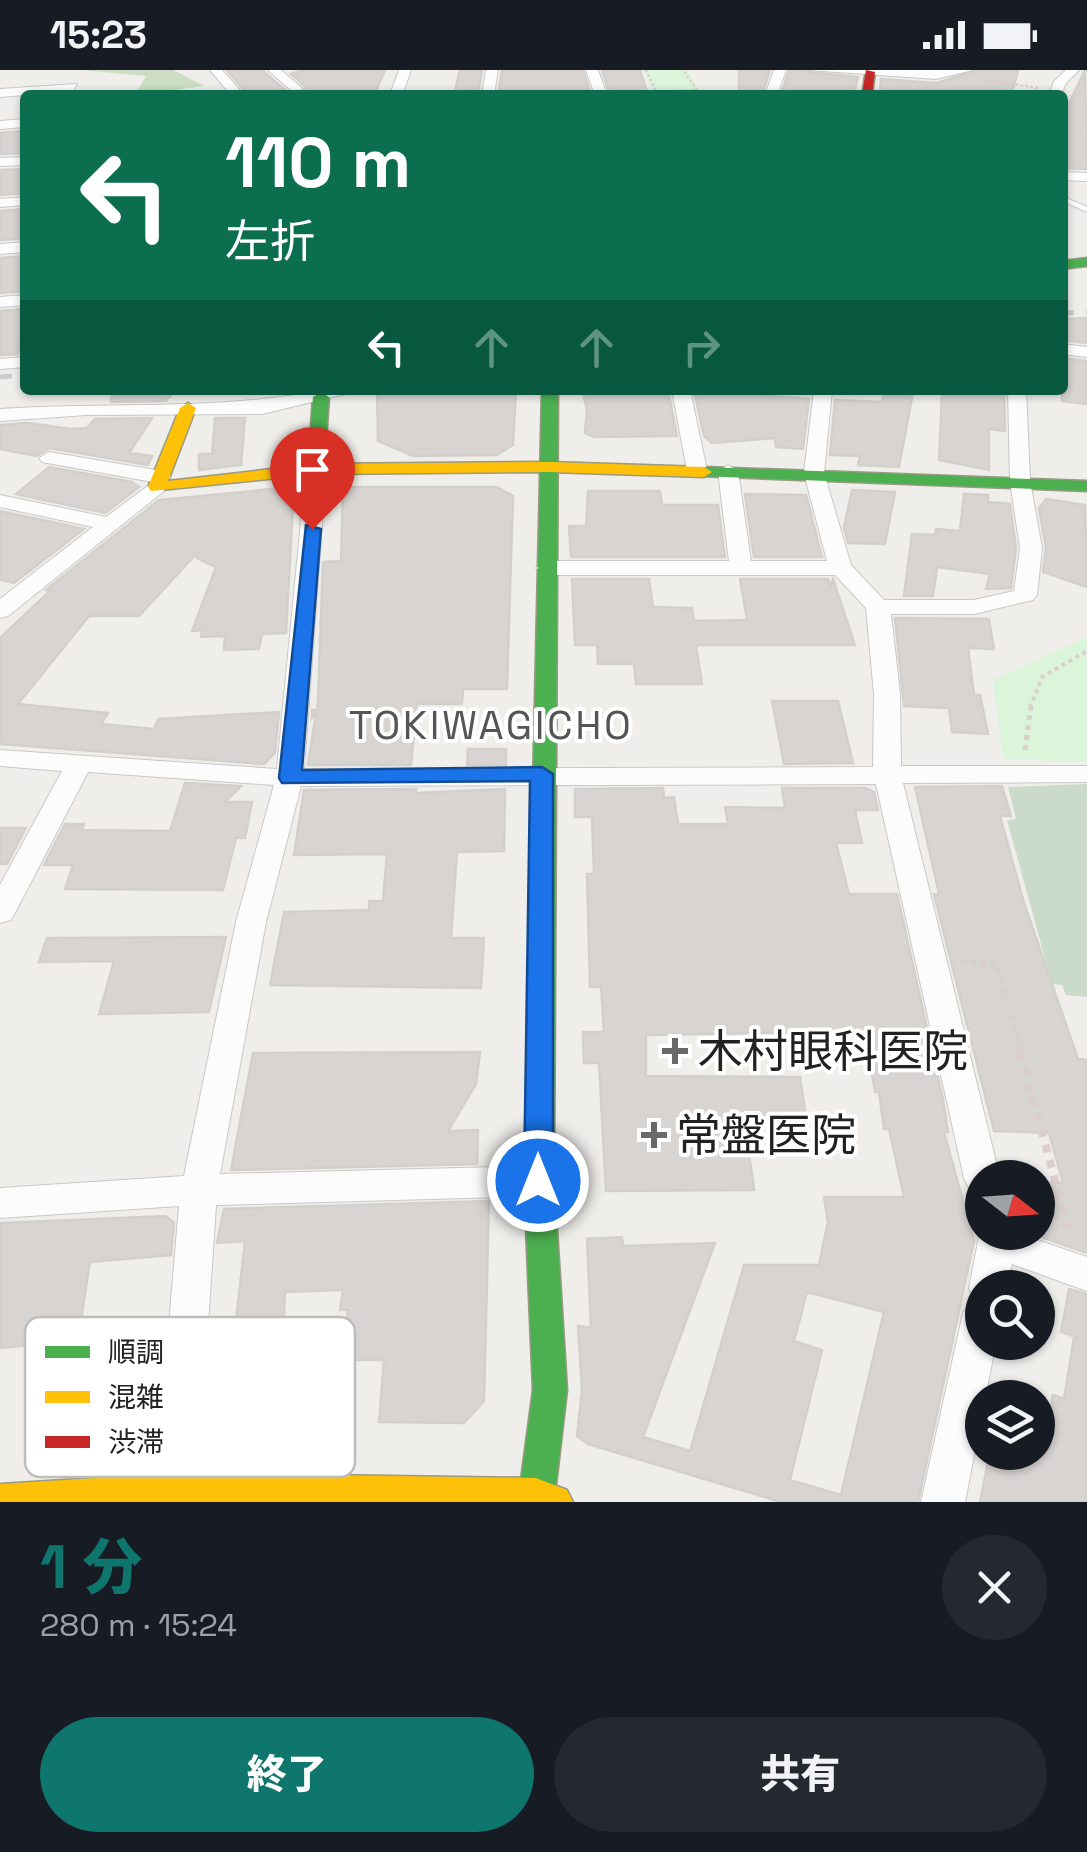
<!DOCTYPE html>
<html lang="ja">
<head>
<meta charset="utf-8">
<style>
	body { margin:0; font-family:"Space Grotesk","Noto Sans JP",sans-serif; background:#242831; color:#f1f3f6; height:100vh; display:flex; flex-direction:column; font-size:38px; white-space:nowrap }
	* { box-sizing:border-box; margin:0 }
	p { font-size:32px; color:#9ea1a6 }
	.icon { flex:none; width:55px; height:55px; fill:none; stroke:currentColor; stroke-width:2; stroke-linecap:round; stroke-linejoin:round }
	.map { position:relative; height:1432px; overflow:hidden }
	.panel { display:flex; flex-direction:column; background:#171b24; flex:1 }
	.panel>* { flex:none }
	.banner { position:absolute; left:20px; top:20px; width:1048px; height:305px; border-radius:10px; box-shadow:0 2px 8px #0004; background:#0b6e4f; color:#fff; overflow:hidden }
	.needle { width:65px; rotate:107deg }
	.controls { position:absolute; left:965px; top:1090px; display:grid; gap:20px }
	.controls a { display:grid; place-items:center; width:90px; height:90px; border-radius:50%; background:#171b24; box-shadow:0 2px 8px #0004; font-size:50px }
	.pin { position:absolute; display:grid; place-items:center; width:85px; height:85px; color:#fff; margin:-102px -42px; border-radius:50% 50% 50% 0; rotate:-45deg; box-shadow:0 0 10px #0007 }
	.pin .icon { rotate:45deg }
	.me { position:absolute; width:110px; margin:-55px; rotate:0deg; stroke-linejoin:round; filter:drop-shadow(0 0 8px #0008) }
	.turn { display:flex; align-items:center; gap:35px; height:210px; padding:0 40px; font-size:45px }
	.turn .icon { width:130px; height:130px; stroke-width:2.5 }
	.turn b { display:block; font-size:70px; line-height:85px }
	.lanes { display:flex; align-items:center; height:95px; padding:0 40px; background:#0003; justify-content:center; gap:50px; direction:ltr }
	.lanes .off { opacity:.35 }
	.round { display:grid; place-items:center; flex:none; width:105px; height:105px; border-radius:52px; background:#242831 }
	.summary { display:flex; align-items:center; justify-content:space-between; height:170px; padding:0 40px }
	h1 { font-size:60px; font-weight:800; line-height:75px; color:#0f766e }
	.action { display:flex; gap:20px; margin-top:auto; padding:20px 40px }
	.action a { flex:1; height:115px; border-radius:60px; background:#0f766e; color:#fff; font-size:40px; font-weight:800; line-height:115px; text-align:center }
	.action a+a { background:#242831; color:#f1f3f6 }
	.status { display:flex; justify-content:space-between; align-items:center; height:70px; padding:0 50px; background:#171b24; direction:ltr }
	.status svg { height:28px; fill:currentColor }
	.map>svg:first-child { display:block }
	.forest { fill:#cbdec1 }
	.cemetery { fill:#cadbca }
	.park { fill:#daf5da }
	.building { fill:#d7d4d2; stroke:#d3d0cc; stroke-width:2.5; fill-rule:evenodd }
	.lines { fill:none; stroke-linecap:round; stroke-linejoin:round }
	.lane-casing { stroke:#c9c8c7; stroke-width:2 }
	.street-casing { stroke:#c9c8c7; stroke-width:2 }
	.fast-casing { stroke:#999a82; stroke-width:3 }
	.slow-casing { stroke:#999a82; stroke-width:3 }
	.jam-casing { stroke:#999a82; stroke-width:3 }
	.path-far3 { stroke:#dccecd; stroke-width:2.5; stroke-dasharray:2.5 2.5; stroke-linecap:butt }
	.path-far2 { stroke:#dccecd; stroke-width:4; stroke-dasharray:4 4; stroke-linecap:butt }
	.path-far1 { stroke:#dccecd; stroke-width:5; stroke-dasharray:5 5; stroke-linecap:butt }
	.path { stroke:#dccecd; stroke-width:8; stroke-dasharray:8 8; stroke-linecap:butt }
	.lane { fill:#fdfcfc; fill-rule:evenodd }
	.street { fill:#fdfcfc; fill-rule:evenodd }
	.fast { fill:#4caf50; fill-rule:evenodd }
	.slow { fill:#ffc107; fill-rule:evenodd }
	.jam { fill:#c62828; fill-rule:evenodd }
	.rail { stroke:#ccc; stroke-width:5; stroke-dasharray:12 12; stroke-linecap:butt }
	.route { fill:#1a73e8; stroke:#114b97; stroke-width:2.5 }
	.poi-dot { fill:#6a6968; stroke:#fff; stroke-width:4 }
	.labels { text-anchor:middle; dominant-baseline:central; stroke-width:8; stroke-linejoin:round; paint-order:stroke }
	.neighbourhood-label { font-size:40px; letter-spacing:2.5px; fill:#555; stroke:#fff }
	.near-poi-label { font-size:45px; fill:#222; stroke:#fff; text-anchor:start }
	.key { fill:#fff; stroke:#bdbdbd; stroke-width:2.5 }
	.key-label { font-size:28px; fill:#222 }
</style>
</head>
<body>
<div class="status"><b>15:23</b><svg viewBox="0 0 49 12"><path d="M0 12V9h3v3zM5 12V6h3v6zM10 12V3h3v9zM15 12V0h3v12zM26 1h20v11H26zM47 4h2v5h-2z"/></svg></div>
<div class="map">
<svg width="1087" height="1432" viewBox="0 0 1087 1432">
	<rect width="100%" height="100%" fill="#f0eeeb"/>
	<path class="forest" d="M 82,0 L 173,0 L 204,16 L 135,25 L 146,6 Z"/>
	<path class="cemetery" d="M 1087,714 L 1087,927 L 1066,925 L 1062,915 L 1052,914 L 1007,750 L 1016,749 L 1008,717 Z"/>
	<path class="park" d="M 644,0 L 686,0 L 701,22 L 653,24 Z
		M 1087,567 L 1087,692 L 1003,689 L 993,610 Z"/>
	<path class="building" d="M 227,0 L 262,0 L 291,25 L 248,25 Z
		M 303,0 L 385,0 L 375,23 L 296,25 L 307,18 L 291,4 Z
		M 460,0 L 482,0 L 478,25 L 454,25 Z
		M 502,0 L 583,0 L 591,25 L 498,25 Z
		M 602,0 L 640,0 L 648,25 L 610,25 Z
		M 739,0 L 770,0 L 762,25 L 739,25 Z
		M 789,0 L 858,7 L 854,25 L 781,25 Z
		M 977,0 L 1018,1 L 1011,25 L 880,25 L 881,9 L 937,13 Z
		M 1085,0 L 1087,99 L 1062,98 L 1062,48 Z
		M 25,61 L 25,83 L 0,84 L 0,63 Z
		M 25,99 L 25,123 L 0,125 L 0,100 Z
		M 25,139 L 25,168 L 0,170 L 0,141 Z
		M 25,186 L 25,221 L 0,223 L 0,188 Z
		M 23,239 L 18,284 L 0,285 L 0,241 Z
		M 1087,248 L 1087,273 L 1062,270 L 1062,249 Z
		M 1062,288 L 1087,291 L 1087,334 L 1062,331 Z
		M 112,320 L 175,320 L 166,331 L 111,332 Z
		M 377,320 L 516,320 L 513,375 L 497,385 L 413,386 L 378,371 Z
		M 582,320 L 668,320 L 677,366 L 594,367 L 585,363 L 587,340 Z
		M 694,320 L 809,329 L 803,379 L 776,377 L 775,368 L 712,373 L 704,366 Z
		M 884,320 L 913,322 L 899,397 L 858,395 L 860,386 L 830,385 L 835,330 L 882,332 Z
		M 947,320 L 1004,320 L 1005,361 L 989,359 L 989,400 L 939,390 L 942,324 Z
		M 152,348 L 129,383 L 152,386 L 148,395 L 50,378 L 36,386 L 0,379 L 0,355 L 28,353 L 71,359 L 87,358 L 95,349 Z
		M 215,348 L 245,348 L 241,395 L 199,400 L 199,384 L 212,384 Z
		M 49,397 L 132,412 L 139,417 L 105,443 L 16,424 Z
		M 294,417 L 286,563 L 262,564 L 259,579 L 224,580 L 225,566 L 201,567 L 202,560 L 192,561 L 216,497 L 197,488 L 198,482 L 139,546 L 89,546 L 18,634 L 108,643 L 101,654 L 154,659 L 158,649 L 279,642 L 275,683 L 264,694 L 0,674 L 0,568 L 50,521 L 46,520 L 159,430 Z
		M 343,417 L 497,417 L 513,426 L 507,619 L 463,619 L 462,634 L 417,634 L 411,695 L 308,695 L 316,643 L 312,648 L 312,640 L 317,640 L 318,631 L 323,492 L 341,491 Z
		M 852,420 L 895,422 L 885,474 L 848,473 L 844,457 Z
		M 588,421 L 660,421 L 662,435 L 718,435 L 725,487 L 571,487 L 569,456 L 586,456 Z
		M 745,424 L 806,425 L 822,487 L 754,487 Z
		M 964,424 L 988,425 L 988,432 L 1010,434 L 1016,478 L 1011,518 L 986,519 L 990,504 L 937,497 L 933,526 L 904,526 L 912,464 L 935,465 L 936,459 L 960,461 Z
		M 1046,429 L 1085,435 L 1087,517 L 1043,502 L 1046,477 L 1039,438 Z
		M 0,441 L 84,459 L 14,513 L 0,510 Z
		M 572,509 L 649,509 L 653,537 L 692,538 L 694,551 L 747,550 L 740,509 L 828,509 L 830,516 L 833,509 L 855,575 L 696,575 L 702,614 L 636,614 L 634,594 L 598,594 L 597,575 L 575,575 Z
		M 895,548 L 989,549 L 994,579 L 968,578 L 974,625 L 980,625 L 988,664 L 952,662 L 949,638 L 904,636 Z
		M 772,631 L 838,631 L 853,693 L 784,694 Z
		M 468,679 L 506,679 L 506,695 L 467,695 Z
		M 185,713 L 241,716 L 225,732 L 252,732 L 245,768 L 236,768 L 223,820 L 65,819 L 73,795 L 44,795 L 65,754 L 84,754 L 82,760 L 170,761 Z
		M 1002,716 L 1011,746 L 1000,746 L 1024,833 L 1078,989 L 1087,990 L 1087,1183 L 1038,1166 L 1038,1112 L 1063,1113 L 1049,1063 L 994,1061 L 934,824 L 939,824 L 915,717 Z
		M 663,718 L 664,728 L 674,727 L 678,754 L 728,754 L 725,737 L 785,738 L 782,718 L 866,718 L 874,722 L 878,740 L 855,740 L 862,773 L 836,773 L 849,824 L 897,824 L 943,1030 L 948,1062 L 944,1062 L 974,1171 L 918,1432 L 781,1432 L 588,1374 L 577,1366 L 582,1320 L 578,1256 L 591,1258 L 587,1169 L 622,1167 L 623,1176 L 715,1173 L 643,1367 L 690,1381 L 744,1195 L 819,1195 L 828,1152 L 824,1127 L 904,1127 L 889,1059 L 884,1059 L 879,1022 L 875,1022 L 865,964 L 830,962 L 646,965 L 646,1006 L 800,1007 L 806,1047 L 744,1046 L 754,1120 L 606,1121 L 599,993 L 584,993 L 583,962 L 604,962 L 601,917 L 590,917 L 587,804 L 594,804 L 592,747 L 575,747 L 575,719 ZM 807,1222 L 884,1242 L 841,1425 L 790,1410 L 822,1280 L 794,1271 Z
		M 416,719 L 415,723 L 505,719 L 504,781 L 457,782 L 451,868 L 484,868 L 481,918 L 270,915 L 284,842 L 369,840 L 369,831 L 383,831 L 387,784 L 294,785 L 304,720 Z
		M 0,758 L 26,758 L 7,794 L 0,794 Z
		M 226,867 L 209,942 L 99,944 L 114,891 L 39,892 L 47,868 Z
		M 480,982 L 476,1014 L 448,1061 L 478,1060 L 477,1094 L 231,1100 L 253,983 Z
		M 489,1131 L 484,1331 L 464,1353 L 379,1352 L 384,1290 L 343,1290 L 348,1240 L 340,1240 L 343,1220 L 285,1222 L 282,1289 L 316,1287 L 314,1346 L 205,1356 L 215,1262 L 235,1260 L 245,1171 L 217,1173 L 224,1139 Z
		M 166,1146 L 174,1153 L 171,1185 L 90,1192 L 80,1256 L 34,1260 L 31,1275 L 0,1278 L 0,1153 Z
		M 1069,1219 L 1087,1224 L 1087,1432 L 980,1432 L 990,1382 L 1038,1382 L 1038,1346 L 1049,1350 L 1053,1325 L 1064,1329 L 1074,1268 L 1079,1268 L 1061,1262 Z"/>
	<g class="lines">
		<defs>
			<path id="lane" d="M 1062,126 L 1087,137 L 1087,142 L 1062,131 Z"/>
			<path id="street" d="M 210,0 L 222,0 L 244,25 L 231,25 Z
				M 268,0 L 281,0 L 303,19 L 293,22 Z
				M 399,0 L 411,0 L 402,25 L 390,25 Z
				M 486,0 L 498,0 L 494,25 L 482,25 Z
				M 586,0 L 598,0 L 607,25 L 595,25 Z
				M 774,0 L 786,0 L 777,25 L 765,25 Z
				M 808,0 L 973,0 L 936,9 Z
				M 1066,0 L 1079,0 L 1066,13 L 1061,25 L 1049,25 L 1054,11 Z
				M 77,14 L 73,21 L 0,27 L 0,19 Z
				M 25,49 L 25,57 L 0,59 L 0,51 Z
				M 25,87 L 25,95 L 0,96 L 0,88 Z
				M 1062,102 L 1087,103 L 1087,111 L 1062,110 Z
				M 25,127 L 25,135 L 0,137 L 0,129 Z
				M 25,172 L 25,182 L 0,184 L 0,174 Z
				M 25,225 L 25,235 L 0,237 L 0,227 Z
				M 1062,274 L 1087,277 L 1087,287 L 1062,284 Z
				M 25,287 L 25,297 L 0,299 L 0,289 Z
				M 324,320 L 362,320 L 262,344 L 86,345 L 0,351 L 0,339 C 108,332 218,341 324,320 Z
				M 672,320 L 690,320 L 707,400 L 704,404 L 697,406 L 687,400 Z
				M 814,320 L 832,320 L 824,403 L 851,495 L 884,530 L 974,530 L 1014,521 L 1020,478 L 1010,411 L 1008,320 L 1026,320 L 1030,411 L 1042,478 L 1037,525 L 1033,530 L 974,544 L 891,544 L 900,624 L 901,696 L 1087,696 L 1087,712 L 903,713 L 1000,1108 L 982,1108 L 982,1123 L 969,1118 L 964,1108 L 876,714 L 301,716 L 266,852 L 220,1104 L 539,1096 L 552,1100 L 557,1111 L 552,1122 L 539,1126 L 216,1135 L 197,1420 L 192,1432 L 160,1432 L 155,1420 L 179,1136 L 0,1148 L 0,1118 L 184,1106 L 236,852 L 274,715 L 88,702 L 15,843 L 11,850 L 0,853 L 0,815 L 62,701 L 0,696 L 0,680 L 277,699 L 306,399 L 316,393 L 326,399 L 304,699 L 873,697 L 874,624 L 866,538 L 835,505 L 547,505 L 536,498 L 547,491 L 729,491 L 718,401 L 728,395 L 738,401 L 751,491 L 827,491 L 804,403 Z
				M 49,382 L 161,401 L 171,407 L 164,412 L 164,421 L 8,546 L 0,548 L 0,529 L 93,457 L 0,437 L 0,425 L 106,447 L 153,412 L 42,392 L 39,388 Z
				M 982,1151 L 982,1162 L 1014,1162 L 1087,1187 L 1087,1221 L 1012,1194 L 1007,1218 L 982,1218 L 982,1272 L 996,1272 L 965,1432 L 921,1432 L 963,1243 L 974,1229 L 969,1218 Z"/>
			<path id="fast" d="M 1087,188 L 1087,196 L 1062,199 L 1062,191 Z
				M 542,320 L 558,320 L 554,1111 L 567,1320 L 554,1432 L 518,1432 L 533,1320 L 524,1111 Z
				M 321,322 L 329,327 L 324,399 L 316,404 L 308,399 L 313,327 Z
				M 704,397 L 1087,411 L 1087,421 L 698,406 L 696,402 Z"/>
			<path id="slow" d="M 188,333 L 196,338 L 168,411 L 316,394 L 550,392 L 704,397 L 712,402 L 704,407 L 550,402 L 316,404 L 151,421 L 148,417 L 180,338 Z
				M 176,1403 L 536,1408 L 567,1420 L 573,1432 L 0,1432 L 0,1414 Z"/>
			<path id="jam" d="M 866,0 L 875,2 L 872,25 L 862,25 Z"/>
		</defs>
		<use href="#lane" class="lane-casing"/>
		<use href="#street" class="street-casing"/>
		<use href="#fast" class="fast-casing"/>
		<use href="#slow" class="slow-casing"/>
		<use href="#jam" class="jam-casing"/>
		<path class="path-far3" d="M 646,0 L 656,22 L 697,20 L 683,0
			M 981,9 L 1039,18
			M 1073,25 L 1087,26"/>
		<path class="path-far2" d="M 1030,638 L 1042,607 L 1087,581"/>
		<path class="path-far1" d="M 1025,680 L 1031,636
			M 961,892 L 996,893 L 1021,985"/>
		<path class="path" d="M 1020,982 L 1071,1168"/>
		<use href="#lane" class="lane"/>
		<use href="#street" class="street"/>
		<use href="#fast" class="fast"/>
		<use href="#slow" class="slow"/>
		<use href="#jam" class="jam"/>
		<path class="rail" d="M 1062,243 L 1087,242
			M 0,307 L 25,305"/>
	</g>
	<path class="route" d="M 306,455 L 321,459 L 302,700 L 542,697 L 553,704 L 553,1111 L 549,1120 L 538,1123 L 528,1120 L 524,1111 L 530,711 L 282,713 L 279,708 Z"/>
	<g class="poi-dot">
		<path d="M670 966h10v10h10v10h-10v10h-10v-10h-10v-10h10z"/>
		<path d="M649 1050h10v10h10v10h-10v10h-10v-10h-10v-10h10z"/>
	</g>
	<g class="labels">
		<g class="neighbourhood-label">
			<text x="491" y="655">TOKIWAGICHO</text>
		</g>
		<g class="near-poi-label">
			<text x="698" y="981">木村眼科医院</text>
			<text x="676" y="1065">常盤医院</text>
		</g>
	</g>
	<rect x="25" y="1247" width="330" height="160" rx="15" class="key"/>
	<rect x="45" y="1276" width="45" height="12" fill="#4caf50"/>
	<rect x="45" y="1321" width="45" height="12" fill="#ffc107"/>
	<rect x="45" y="1366" width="45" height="12" fill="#c62828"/>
	<g class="key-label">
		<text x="108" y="1292">順調</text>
		<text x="108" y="1337">混雑</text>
		<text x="108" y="1382">渋滞</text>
	</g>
</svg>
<div class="controls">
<a><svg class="needle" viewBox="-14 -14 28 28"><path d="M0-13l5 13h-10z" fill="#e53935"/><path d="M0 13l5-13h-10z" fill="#9ea1a6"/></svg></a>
<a><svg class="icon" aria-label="search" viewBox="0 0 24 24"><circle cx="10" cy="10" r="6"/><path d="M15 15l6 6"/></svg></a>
<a><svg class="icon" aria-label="layers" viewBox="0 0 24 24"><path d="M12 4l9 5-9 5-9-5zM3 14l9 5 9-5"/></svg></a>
</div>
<div class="pin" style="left:312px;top:459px;background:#d93025"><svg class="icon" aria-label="arrive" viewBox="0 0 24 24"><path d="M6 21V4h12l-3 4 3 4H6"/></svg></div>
<svg class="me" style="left:538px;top:1111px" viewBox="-20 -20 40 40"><circle r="17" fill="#1a73e8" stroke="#fff" stroke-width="3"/><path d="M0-11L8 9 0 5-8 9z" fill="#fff"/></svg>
<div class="banner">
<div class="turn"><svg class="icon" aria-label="left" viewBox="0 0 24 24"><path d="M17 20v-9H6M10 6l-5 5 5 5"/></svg><div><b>110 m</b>左折</div></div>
<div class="lanes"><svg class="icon" aria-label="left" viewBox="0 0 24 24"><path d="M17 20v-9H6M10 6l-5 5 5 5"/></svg><svg class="icon off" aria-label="ahead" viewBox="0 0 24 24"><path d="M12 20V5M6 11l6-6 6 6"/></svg><svg class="icon off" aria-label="ahead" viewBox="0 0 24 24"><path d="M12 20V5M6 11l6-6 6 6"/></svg><svg class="icon off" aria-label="right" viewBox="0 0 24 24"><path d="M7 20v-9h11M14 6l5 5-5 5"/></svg></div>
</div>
</div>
<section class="panel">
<div class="summary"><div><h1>1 分</h1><p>280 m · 15:24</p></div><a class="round"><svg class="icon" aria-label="close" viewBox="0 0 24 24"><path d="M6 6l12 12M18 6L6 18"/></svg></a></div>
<div class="action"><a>終了</a><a>共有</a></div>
</section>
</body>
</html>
